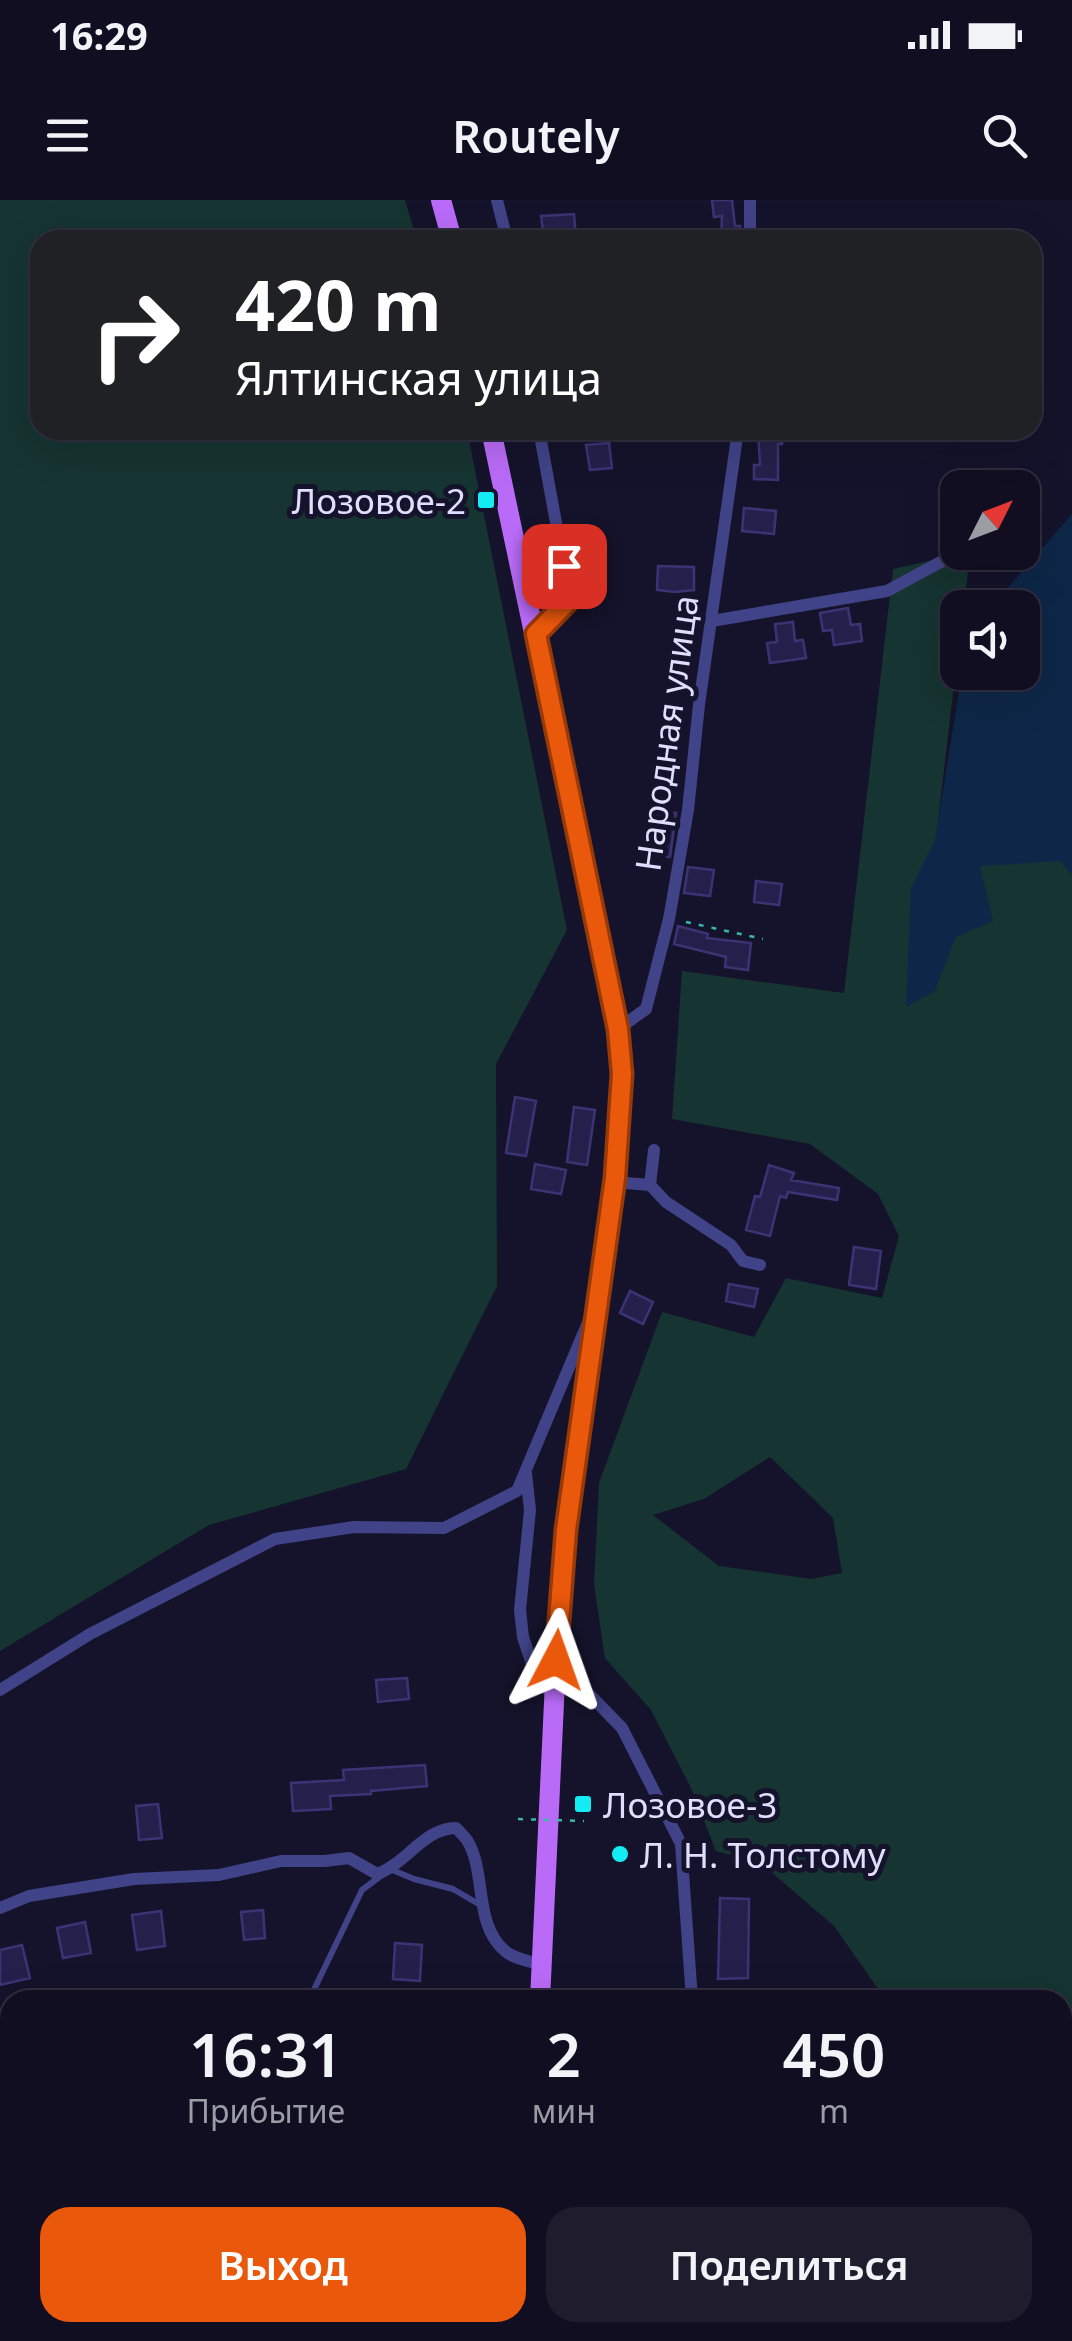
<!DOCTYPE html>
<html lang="ru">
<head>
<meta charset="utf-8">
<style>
	body { margin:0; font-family:"Noto Sans",sans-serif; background:#1e1c2d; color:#f1f3f6; height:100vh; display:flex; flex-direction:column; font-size:38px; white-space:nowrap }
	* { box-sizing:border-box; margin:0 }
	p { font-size:32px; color:#9c9ca5 }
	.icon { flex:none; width:55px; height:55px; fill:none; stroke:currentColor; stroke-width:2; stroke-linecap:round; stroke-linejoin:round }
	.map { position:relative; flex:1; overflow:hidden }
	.drawer { position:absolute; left:0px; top:1790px; width:1072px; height:352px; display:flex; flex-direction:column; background:#100e20; border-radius:30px 30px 0 0; box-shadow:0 10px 40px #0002,0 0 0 2px #302e3e }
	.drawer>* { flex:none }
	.guide { position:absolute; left:30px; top:30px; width:1012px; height:210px; border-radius:30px; box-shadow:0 10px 40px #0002,0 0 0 2px #302e3e; background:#202124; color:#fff; overflow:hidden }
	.needle { width:65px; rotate:48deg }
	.fabs { position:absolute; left:940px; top:270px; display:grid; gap:20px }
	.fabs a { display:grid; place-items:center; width:100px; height:100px; border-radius:20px; background:#100e20; box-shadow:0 10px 40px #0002,0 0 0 2px #302e3e; font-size:50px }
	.pin { position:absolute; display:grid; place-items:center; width:85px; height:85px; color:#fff; margin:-42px; border-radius:20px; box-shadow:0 5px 15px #0006 }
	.me { position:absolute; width:110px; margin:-55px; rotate:4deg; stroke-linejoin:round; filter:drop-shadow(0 0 8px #0008) }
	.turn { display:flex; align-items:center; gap:35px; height:210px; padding:0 40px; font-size:45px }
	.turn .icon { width:130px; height:130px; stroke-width:2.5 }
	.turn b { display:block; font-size:70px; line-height:85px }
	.eta { display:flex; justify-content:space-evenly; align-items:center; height:170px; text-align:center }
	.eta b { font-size:60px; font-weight:600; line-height:70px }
	.action { display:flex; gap:20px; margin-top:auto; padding:20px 40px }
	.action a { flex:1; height:115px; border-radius:30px; background:#ea580c; color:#fff; font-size:40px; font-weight:600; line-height:115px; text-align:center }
	.action a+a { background:#1e1c2d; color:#f1f3f6 }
	.status { display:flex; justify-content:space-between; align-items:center; height:70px; padding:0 50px; background:#100e20; direction:ltr }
	.status svg { height:28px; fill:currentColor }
	header { display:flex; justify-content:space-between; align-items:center; height:130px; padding:0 40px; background:#100e20; font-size:45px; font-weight:600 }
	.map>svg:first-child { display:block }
	.green { fill:#163431; fill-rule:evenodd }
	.water { fill:#0e2748 }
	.building { fill:#25204b; stroke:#3c3375; stroke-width:2.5 }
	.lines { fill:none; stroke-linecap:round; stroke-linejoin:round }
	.path { stroke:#38b8a7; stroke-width:2.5; stroke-dasharray:5 8; stroke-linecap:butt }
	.service { stroke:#404387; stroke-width:6 }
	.minor { stroke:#404387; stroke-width:12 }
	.primary { stroke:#b96bf7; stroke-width:20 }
	.path-bridge { stroke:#38b8a7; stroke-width:2.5; stroke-dasharray:5 8; stroke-linecap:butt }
	.route-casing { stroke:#983908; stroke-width:25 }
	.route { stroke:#ea580c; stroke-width:18 }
	.poi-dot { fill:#14ecf3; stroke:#15132b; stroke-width:4 }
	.labels { text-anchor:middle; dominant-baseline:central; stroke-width:10; stroke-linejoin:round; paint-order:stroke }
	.poi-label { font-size:35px; fill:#e0defd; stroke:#15132b; text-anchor:start }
	.street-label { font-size:35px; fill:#e0defd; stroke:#15132b }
</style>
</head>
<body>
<div class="status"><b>16:29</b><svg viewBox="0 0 49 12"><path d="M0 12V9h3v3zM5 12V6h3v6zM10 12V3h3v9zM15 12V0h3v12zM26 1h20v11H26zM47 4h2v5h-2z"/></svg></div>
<header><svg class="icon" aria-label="menu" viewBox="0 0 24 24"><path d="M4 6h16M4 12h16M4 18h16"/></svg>Routely<svg class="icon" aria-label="search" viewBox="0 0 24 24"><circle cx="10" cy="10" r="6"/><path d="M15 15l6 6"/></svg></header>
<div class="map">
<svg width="1072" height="2141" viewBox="0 0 1072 2141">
	<rect width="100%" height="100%" fill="#15132b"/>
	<path class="green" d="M 0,0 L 405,0 L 417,40 L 40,40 L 40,230 L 467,230 L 567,730 L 496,864 L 497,1086 L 406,1269 L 209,1325 L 0,1451 Z
		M 965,353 L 970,353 L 964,407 L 958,408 L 957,460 L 938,621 L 1056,621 L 1072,560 L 1072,1943 L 1063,1949 L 1062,1800 L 881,1800 L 883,1796 L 834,1726 L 762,1664 L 716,1651 L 691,1588 L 651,1510 L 605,1458 L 594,1384 L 599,1283 L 662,1112 L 754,1137 L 786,1078 L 882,1098 L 899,1036 L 878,994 L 810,944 L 672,919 L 682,771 L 844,793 L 893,369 ZM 770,1257 L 833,1318 L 842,1373 L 811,1379 L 719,1366 L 653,1315 L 704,1299 Z
		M 258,2132 L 459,2132 L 459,2133 L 458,2141 L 254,2141 Z"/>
	<path class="water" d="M 1072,314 L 1072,675 L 1060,661 L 980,666 L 993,721 L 956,737 L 935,791 L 906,807 L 911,688 L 935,640 L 962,473 L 1022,472 L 1022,408 L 991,407 Z"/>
	<path class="building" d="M 712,0 L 732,0 L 735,26 L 740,26 L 740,40 L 721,40 L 722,16 L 714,17 Z
		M 574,14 L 576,38 L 544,39 L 541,16 Z
		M 758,230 L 783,230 L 782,244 L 778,244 L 778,280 L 754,279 L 754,265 L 760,265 Z
		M 609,243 L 612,268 L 590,270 L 586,245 Z
		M 744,308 L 776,311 L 774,334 L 742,331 Z
		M 658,366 L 694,367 L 694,390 L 675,392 L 657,390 Z
		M 848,408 L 851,425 L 860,424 L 862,441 L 834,445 L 832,430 L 823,431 L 820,413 Z
		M 793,422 L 795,441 L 803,440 L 806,458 L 770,463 L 767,443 L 777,442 L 775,424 Z
		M 658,612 L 676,613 L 670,657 L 653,656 Z
		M 688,667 L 714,670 L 710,696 L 684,693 Z
		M 756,681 L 782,684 L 779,705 L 754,702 Z
		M 678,726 L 708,734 L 707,738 L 751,743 L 748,770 L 725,767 L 726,757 L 674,744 Z
		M 515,897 L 536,901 L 526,956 L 506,953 Z
		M 574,907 L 595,910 L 587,965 L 567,962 Z
		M 535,964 L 566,970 L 561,994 L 531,989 Z
		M 769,965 L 794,973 L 791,980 L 839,988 L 837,1000 L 788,992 L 786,998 L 780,996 L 770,1036 L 746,1030 L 755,996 L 760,997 Z
		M 854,1047 L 881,1051 L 876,1089 L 849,1085 Z
		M 729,1084 L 758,1089 L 754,1107 L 726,1101 Z
		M 630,1091 L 653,1102 L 643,1124 L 620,1113 Z
		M 407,1478 L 409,1499 L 378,1502 L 376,1480 Z
		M 425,1565 L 427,1586 L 371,1591 L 371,1594 L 330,1596 L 331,1609 L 293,1611 L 291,1583 L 344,1580 L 343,1570 Z
		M 158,1604 L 162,1638 L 139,1640 L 136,1606 Z
		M 720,1698 L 749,1699 L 748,1778 L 718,1779 Z
		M 263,1710 L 265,1738 L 244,1740 L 241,1712 Z
		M 161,1711 L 165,1746 L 137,1750 L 132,1715 Z
		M 85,1722 L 91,1753 L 63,1758 L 57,1728 Z
		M 395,1743 L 422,1745 L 420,1781 L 393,1779 Z
		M 22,1745 L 30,1778 L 0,1785 L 0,1750 Z"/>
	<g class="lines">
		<path class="path" d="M 686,722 L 763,739"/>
		<path class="service" d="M 309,1800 L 362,1690 L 390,1669 L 414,1679 L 453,1689 L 482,1706
			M 81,2141 L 86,2132"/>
		<path class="minor" d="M 497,0 L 507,40
			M 750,0 L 750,40
			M 712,421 L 887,391 L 959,352
			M 536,434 L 570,399 L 539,230
			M 618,829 L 646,809 L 669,719 L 688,610 L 699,505 L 738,230
			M 614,982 L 650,985 L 666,1002 L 731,1045 L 743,1061 L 760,1065
			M 650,985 L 654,950
			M 526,1273 L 530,1310 L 520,1410 L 523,1437 L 533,1467 L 554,1499
			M 556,1460 L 622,1528 L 681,1644 L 692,1800
			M 0,1490 L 90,1434 L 275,1339 L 354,1327 L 444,1328 L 517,1291 L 589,1120
			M 0,1708 L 29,1696 L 134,1679 L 219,1675 L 281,1661 L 325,1661 L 349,1658 L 377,1674 C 406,1664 424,1628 456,1628 C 460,1632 464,1636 467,1640 C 487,1672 473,1724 505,1751 C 514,1759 530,1761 542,1765
			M 1062,1971 L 1072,1967
			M 770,2141 L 772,2132
			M 1001,2141 L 1002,2132"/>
		<path class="primary" d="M 441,0 L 452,40
			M 491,230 L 618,829 L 622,873 L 615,977 L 566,1330 L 556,1460 L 540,1800
			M 514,2141 L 514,2132"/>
		<path class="path-bridge" d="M 518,1619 L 584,1621"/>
	</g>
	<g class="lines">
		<defs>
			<path id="route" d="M 556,1460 L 566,1330 L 615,978 L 622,874 L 618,829 L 536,434 L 570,399 L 564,366"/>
		</defs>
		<use href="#route" class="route-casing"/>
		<use href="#route" class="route"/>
	</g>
	<g class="poi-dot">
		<rect x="476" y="290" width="20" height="20" rx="5"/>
		<rect x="573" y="1594" width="20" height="20" rx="5"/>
		<circle cx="620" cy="1654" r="10"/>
	</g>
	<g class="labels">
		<g class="poi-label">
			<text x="466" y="300" text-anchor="end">Лозовое-2</text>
			<text x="603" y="1604">Лозовое-3</text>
			<text x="640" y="1654">Л. Н. Толстому</text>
		</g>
		<g class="street-label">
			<text transform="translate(666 533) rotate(-82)">Народная улица</text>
		</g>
	</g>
</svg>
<div class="fabs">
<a><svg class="needle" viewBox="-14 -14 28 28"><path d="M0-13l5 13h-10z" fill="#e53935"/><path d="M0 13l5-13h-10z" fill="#9c9ca5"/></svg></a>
<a><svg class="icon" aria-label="sound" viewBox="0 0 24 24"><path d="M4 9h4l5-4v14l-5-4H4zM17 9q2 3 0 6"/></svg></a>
</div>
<div class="pin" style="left:564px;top:366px;background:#d93025"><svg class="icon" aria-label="arrive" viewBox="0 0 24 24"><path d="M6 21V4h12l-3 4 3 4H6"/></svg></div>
<svg class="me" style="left:556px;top:1460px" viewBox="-20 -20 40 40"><path d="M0-17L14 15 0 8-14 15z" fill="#ea580c" stroke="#fff" stroke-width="4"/></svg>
<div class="guide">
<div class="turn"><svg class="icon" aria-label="right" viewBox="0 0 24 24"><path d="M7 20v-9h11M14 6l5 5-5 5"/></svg><div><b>420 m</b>Ялтинская улица</div></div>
</div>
<section class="drawer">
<div class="eta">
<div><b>16:31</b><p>Прибытие</p></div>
<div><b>2</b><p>мин</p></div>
<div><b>450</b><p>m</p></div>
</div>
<div class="action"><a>Выход</a><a>Поделиться</a></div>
</section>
</div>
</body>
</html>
